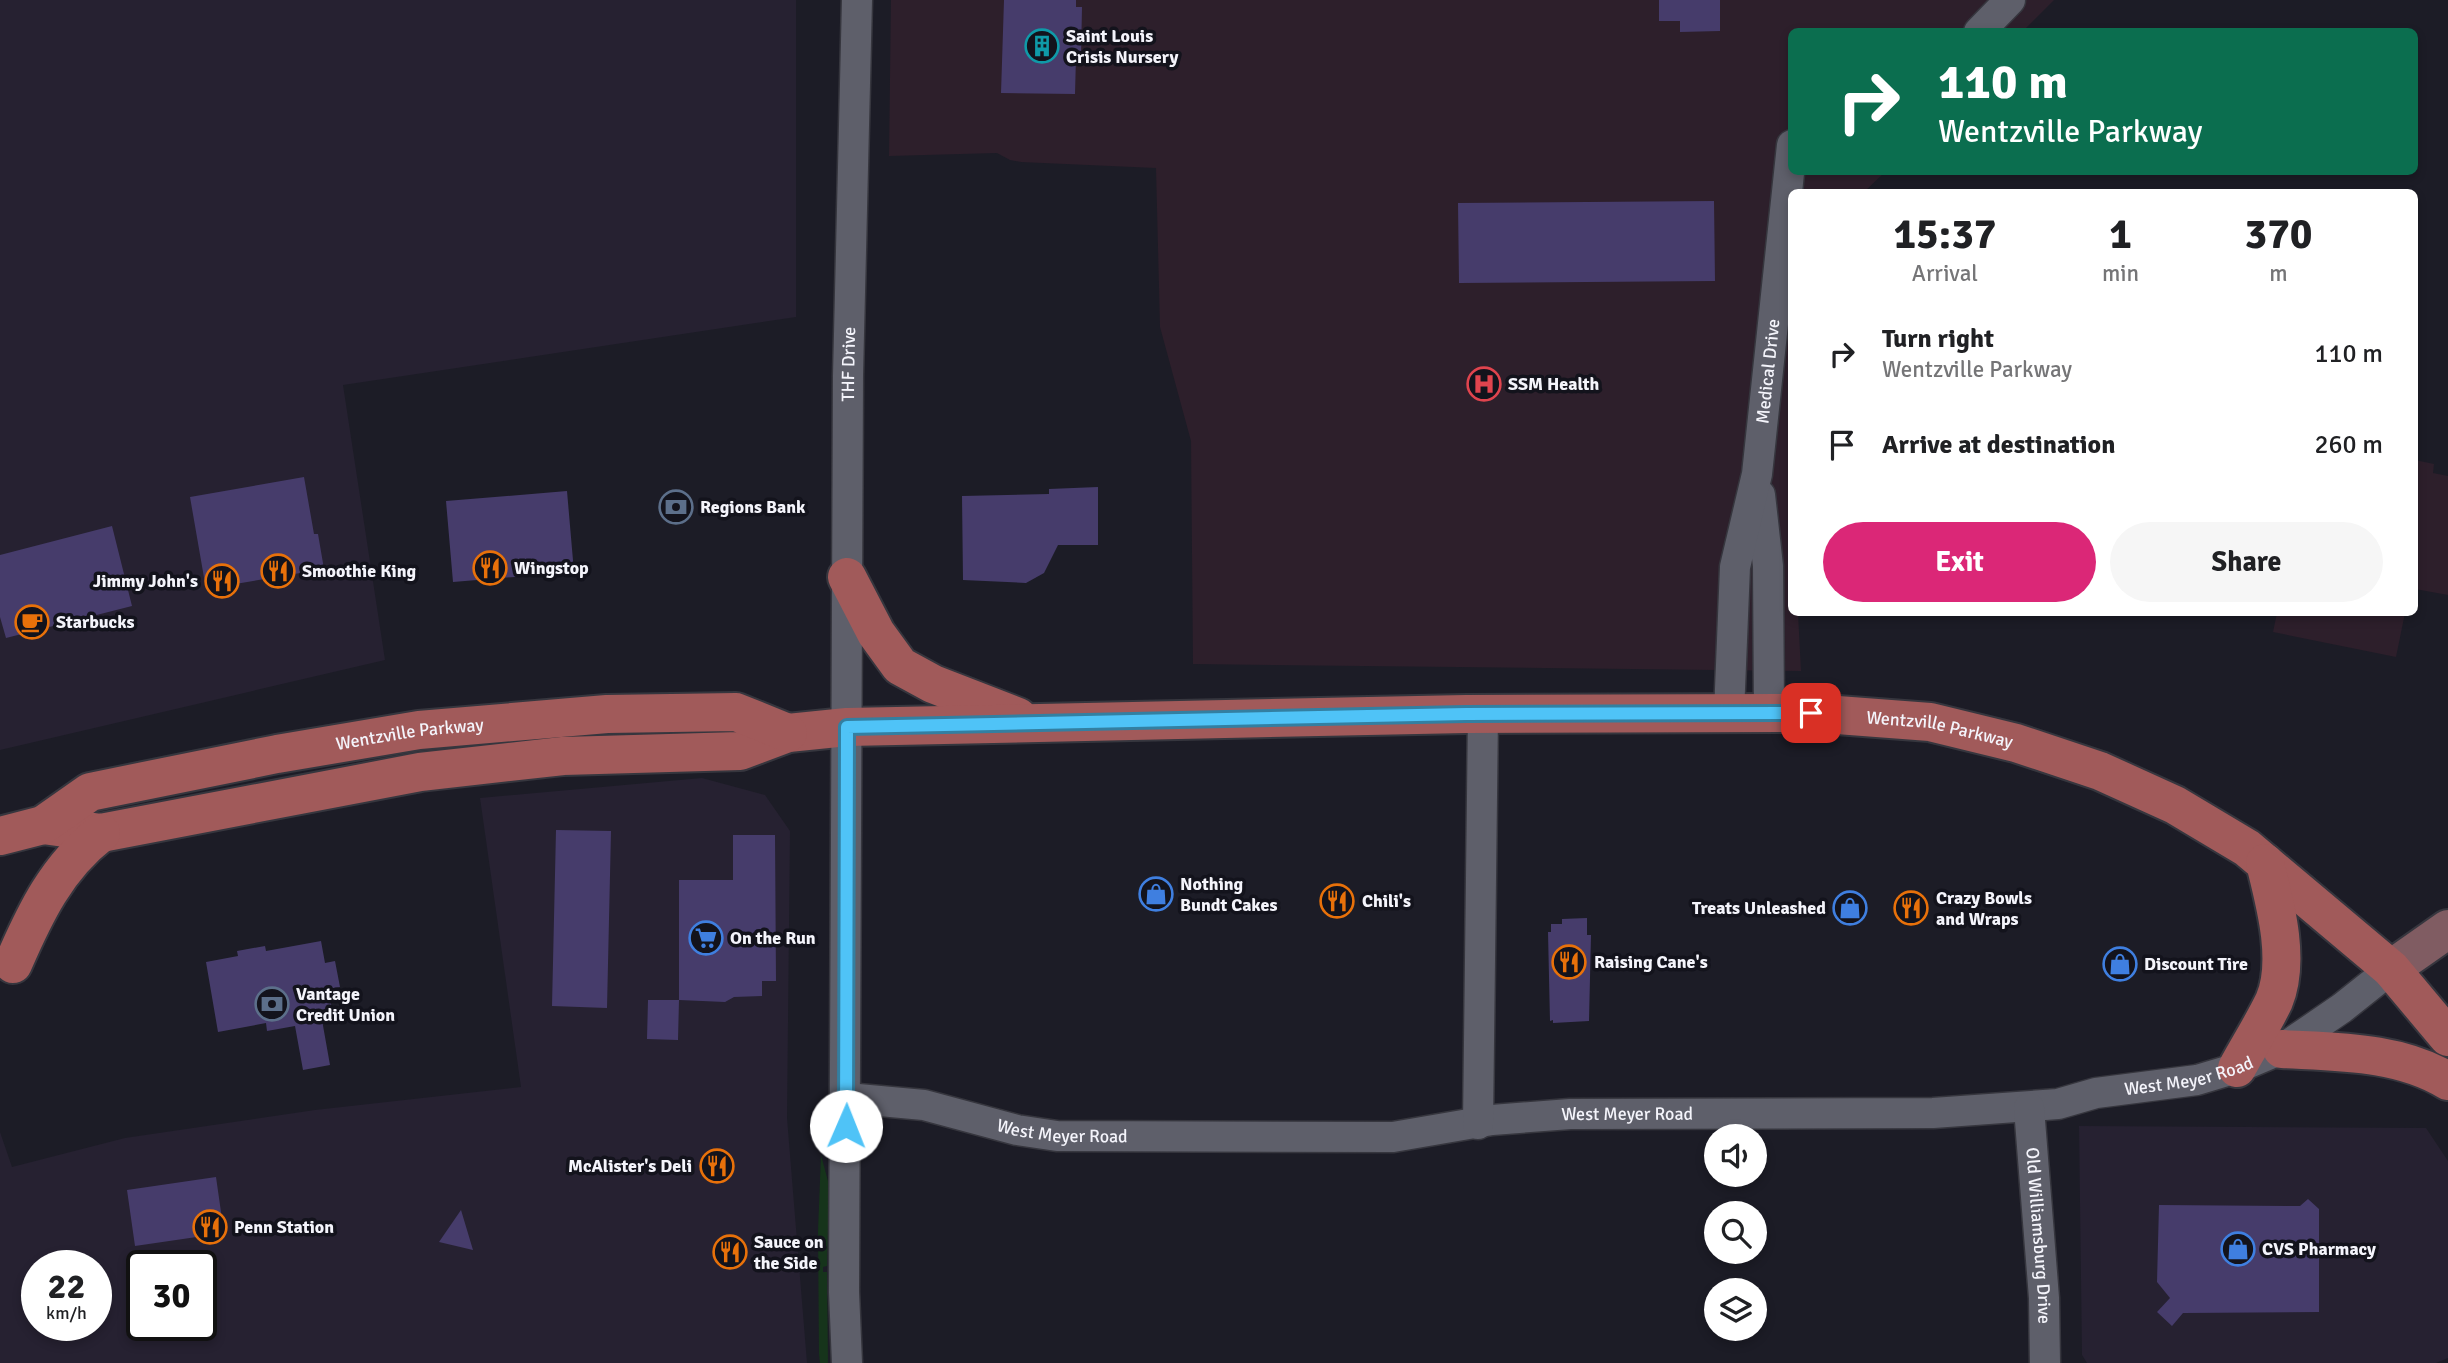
<!DOCTYPE html>
<html lang="en">
<head>
<meta charset="utf-8">
<style>
	body { margin:0; font-family:Signika,sans-serif; background:#f6f6f6; color:#202124; height:100vh; display:flex; flex-direction:column; font-size:26px; white-space:nowrap }
	* { box-sizing:border-box; margin:0 }
	p { font-size:23px; color:#757577 }
	.icon { flex:none; width:38px; height:38px; fill:none; stroke:currentColor; stroke-width:2; stroke-linecap:round; stroke-linejoin:round }
	.map { position:relative; flex:1; overflow:hidden }
	.details { position:absolute; left:1788px; top:189px; width:630px; height:427px; display:flex; flex-direction:column; background:#fff; border-radius:10px; box-shadow:0 4px 10px #0003 }
	.details>* { flex:none }
	.guide { position:absolute; left:1788px; top:28px; width:630px; height:147px; border-radius:10px; box-shadow:0 4px 10px #0003; background:#0b6e4f; color:#fff; overflow:hidden }
	.tools { position:absolute; left:1704px; top:1124px; display:grid; gap:14px }
	.tools a { display:grid; place-items:center; width:63px; height:63px; border-radius:50%; background:#fff; box-shadow:0 4px 10px #0003; font-size:35px }
	.speed { position:absolute; left:21px; top:1250px; display:flex; gap:14px; font-size:35px; font-weight:700; text-align:center }
	.speed>* { display:grid; place-content:center; width:91px; height:91px; border-radius:50%; background:#fff; box-shadow:0 4px 10px #0003; line-height:1 }
	.speed small { font-size:18px; font-weight:400 }
	.speed .limit { border:4px solid #111; border-radius:10px; background:#fff; color:#111 }
	.pin { position:absolute; display:grid; place-items:center; width:60px; height:60px; color:#fff; margin:-30px; border-radius:14px; box-shadow:0 4px 10px #0006 }
	.me { position:absolute; width:77px; margin:-38px; rotate:1deg; stroke-linejoin:round; filter:drop-shadow(0 0 5px #0008) }
	.turn { display:flex; align-items:center; gap:24px; height:147px; padding:0 35px; font-size:32px }
	.turn .icon { width:91px; height:91px; stroke-width:2.5 }
	.turn b { display:block; font-size:49px; line-height:60px }
	.eta { display:flex; justify-content:space-evenly; align-items:center; height:119px; text-align:center }
	.eta b { font-size:42px; font-weight:700; line-height:49px }
	.action { display:flex; gap:14px; margin-top:auto; padding:14px 35px }
	.action a { flex:1; height:80px; border-radius:42px; background:#db2777; color:#fff; font-size:28px; font-weight:700; line-height:80px; text-align:center }
	.action a+a { background:#f6f6f6; color:#202124 }
	ul { padding:0; list-style:none }
	li { display:flex; align-items:center; gap:21px; height:91px; padding:0 35px }
	li div { flex:1 }
	li b { display:block; font-size:26px }
	li em { font-style:normal }
	.map>svg:first-child { display:block }
	.commercial { fill:#262131; fill-rule:evenodd }
	.medical { fill:#2d1f2b }
	.green { fill:#16341b }
	.building { fill:#463c6b }
	.lines { fill:none; stroke-linecap:round; stroke-linejoin:round }
	.minor-casing { stroke:#36363e; stroke-width:33 }
	.secondary-casing { stroke:#36363e; stroke-width:42 }
	.primary-casing { stroke:#36363e; stroke-width:42 }
	.minor { stroke:#5e5f6a; stroke-width:30 }
	.secondary { stroke:#805c62; stroke-width:38 }
	.primary { stroke:#a15a5a; stroke-width:38 }
	.route-casing { stroke:#337fa1; stroke-width:18 }
	.route { stroke:#4fc3f7; stroke-width:12 }
	.labels { text-anchor:middle; dominant-baseline:central; stroke-width:7; stroke-linejoin:round; paint-order:stroke }
	.poi-label { font-size:18px; font-weight:bold; fill:#f4f4fb; stroke:#13131c; text-anchor:start }
	.street-label { font-size:18px; fill:#f4f4fb; stroke:#13131c }
</style>
</head>
<body>
<div class="map">
<svg width="2448" height="1363" viewBox="0 0 2448 1363">
	<rect width="100%" height="100%" fill="#1c1c26"/>
	<path class="commercial" d="M 0,0 L 796,0 L 796,317 L 343,385 L 385,660 L 0,750 Z
		M 702,778 L 765,795 L 790,831 L 787,1118 L 807,1363 L 0,1363 L 0,1132 L 12,1167 L 125,1138 L 315,1110 L 521,1087 L 480,798 ZM 37,1265 L 96,1265 L 96,1325 L 37,1325 ZM 142,1265 L 201,1265 L 201,1325 L 142,1325 Z
		M 2079,1126 L 2426,1128 L 2448,1161 L 2448,1358 L 2436,1363 L 2087,1363 L 2082,1355 Z"/>
	<path class="medical" d="M 891,0 L 2054,0 L 2023,31 L 1792,32 L 1792,172 L 1885,172 L 1864,192 L 1792,192 L 1792,612 L 1798,613 L 1801,671 L 1193,664 L 1191,441 L 1160,327 L 1156,168 L 1021,162 L 1010,160 L 997,153 L 889,156 Z
		M 2415,460 L 2434,464 L 2433,473 L 2448,476 L 2448,595 L 2415,589 Z
		M 2277,613 L 2277,612 L 2405,613 L 2396,657 L 2273,632 Z"/>
	<path class="green" d="M 821,1155 L 829,1185 L 827,1266 L 823,1267 L 823,1272 L 827,1272 L 828,1363 L 820,1363 L 819,1354 L 818,1231 Z"/>
	<path class="building" d="M 1004,0 L 1076,0 L 1076,7 L 1082,7 L 1081,57 L 1076,57 L 1075,94 L 1001,93 Z
		M 1659,0 L 1720,0 L 1720,31 L 1680,32 L 1680,21 L 1659,21 Z
		M 1714,201 L 1715,281 L 1459,283 L 1458,203 Z
		M 304,477 L 314,534 L 318,534 L 324,569 L 206,589 L 190,497 Z
		M 1098,487 L 1098,545 L 1058,545 L 1044,573 L 1026,583 L 963,580 L 962,496 L 1049,494 L 1049,489 Z
		M 567,491 L 574,572 L 453,582 L 446,501 Z
		M 112,526 L 132,606 L 6,638 L 0,617 L 0,555 Z
		M 556,830 L 611,831 L 607,1008 L 552,1006 Z
		M 733,835 L 775,835 L 776,981 L 762,981 L 762,996 L 734,997 L 725,1002 L 679,1000 L 679,880 L 733,880 Z
		M 1587,918 L 1587,935 L 1591,935 L 1589,1021 L 1553,1023 L 1553,1020 L 1550,1021 L 1548,932 L 1551,932 L 1551,924 L 1562,924 L 1562,919 Z
		M 321,941 L 325,963 L 335,961 L 340,987 L 329,989 L 333,1018 L 322,1020 L 330,1065 L 303,1070 L 295,1026 L 267,1031 L 266,1023 L 218,1032 L 206,962 L 238,956 L 237,951 L 265,946 L 266,951 Z
		M 648,1000 L 679,1000 L 678,1040 L 647,1039 Z
		M 216,1177 L 224,1233 L 135,1246 L 127,1190 Z
		M 2308,1199 L 2319,1209 L 2319,1312 L 2183,1313 L 2172,1326 L 2157,1312 L 2170,1298 L 2157,1282 L 2159,1205 L 2300,1206 Z
		M 461,1210 L 473,1250 L 439,1242 Z"/>
	<g class="lines">
		<defs>
			<g id="minor">
				<path d="M 1979,32 L 2010,0"/>
				<path d="M 1760,495 L 1768,566 L 1769,713"/>
				<path id="s1" d="M 1729,713 L 1735,567 L 1757,474 L 1792,145"/>
				<path id="s2" d="M 847,1098 L 924,1105 L 1017,1130 L 1057,1136 L 1393,1137 L 1492,1120 L 1570,1114 L 1933,1113 L 2058,1104 L 2096,1093 L 2197,1080 L 2237,1068 L 2282,1049 L 2342,1008 L 2391,969"/>
				<path id="s3" d="M 2029,1108 L 2044,1298 L 2045,1363"/>
				<path d="M 1478,1124 L 1483,714"/>
				<path id="s4" d="M 847,1363 L 844,1292 L 848,376 L 857,0"/>
			</g>
			<path id="secondary" d="M 2391,969 L 2448,929"/>
			<g id="primary">
				<path d="M 847,577 L 876,633 L 900,666 L 933,684 L 1018,717"/>
				<path id="s5" d="M 43,825 L 101,833 L 420,772 L 563,756 L 740,751 L 788,733 L 847,727 L 1466,714 L 1811,713 L 1930,722 L 2016,743 L 2100,771 L 2175,805 L 2247,848 L 2391,969 L 2448,1037"/>
				<path id="s6" d="M 0,836 L 43,825 L 90,792 L 277,754 L 419,730 L 607,714 L 736,712 L 788,733"/>
				<path d="M 13,964 C 35,913 57,867 101,833"/>
				<path d="M 2282,1049 C 2338,1052 2399,1051 2448,1081"/>
				<path d="M 2237,1068 C 2249,1046 2263,1024 2274,1001 C 2291,961 2275,903 2265,863"/>
			</g>
		</defs>
		<use href="#minor" class="minor-casing"/>
		<use href="#secondary" class="secondary-casing"/>
		<use href="#primary" class="primary-casing"/>
		<use href="#minor" class="minor"/>
		<use href="#secondary" class="secondary"/>
		<use href="#primary" class="primary"/>
	</g>
	<g class="lines">
		<defs>
			<path id="route" d="M 846,1126 L 847,727 L 1466,714 L 1811,713"/>
		</defs>
		<use href="#route" class="route-casing"/>
		<use href="#route" class="route"/>
	</g>
	<defs>
		<symbol id="building-ring" viewBox="-11 -11 22 22"><circle r="9.5" fill="#13131c" stroke="#0f9aa8" stroke-width="1.5"/><path d="M-4-6H4V6H1V3H-1V6H-4ZM-2.5-4.3h1.7v1.8h-1.7ZM.8-4.3h1.7v1.8H.8ZM-2.5-1h1.7V.8h-1.7ZM.8-1h1.7V.8H.8Z" fill="#0f9aa8"/></symbol>
		<symbol id="hospital-ring" viewBox="-11 -11 22 22"><circle r="9.5" fill="#13131c" stroke="#e0444e" stroke-width="1.5"/><path d="M-5-5h3v3.5h4V-5h3V5h-3V1.5h-4V5h-3Z" fill="#e0444e"/></symbol>
		<symbol id="bank-ring" viewBox="-11 -11 22 22"><circle r="9.5" fill="#13131c" stroke="#5c6f8a" stroke-width="1.5"/><path d="M-6-4H6V4H-6ZM0-2.3a2.3 2.3 0 1 0 0 4.6a2.3 2.3 0 1 0 0-4.6Z" fill="#5c6f8a"/></symbol>
		<symbol id="restaurant-ring" viewBox="-11 -11 22 22"><circle r="9.5" fill="#13131c" stroke="#e8710a" stroke-width="1.5"/><path d="M-5-6h1v4h1v-4h1v4h1v-4h1v5L-1.5 .5V6h-2V.5L-5-1ZM5-6V6H3V1.5H1.5Q1.5-4 5-6Z" fill="#e8710a"/></symbol>
		<symbol id="cafe-ring" viewBox="-11 -11 22 22"><circle r="9.5" fill="#13131c" stroke="#e8710a" stroke-width="1.5"/><path d="M-5.5-4.5H6V0H3Q3 3.5 0 3.5H-2.5Q-5.5 3.5-5.5 0ZM3-3.2v2h1.7v-2ZM-6 4.5H4V6H-6Z" fill="#e8710a"/></symbol>
		<symbol id="shop-ring" viewBox="-11 -11 22 22"><circle r="9.5" fill="#13131c" stroke="#3f7fe0" stroke-width="1.5"/><path d="M-5-2.5h2.3a2.7 3.5 0 0 1 5.4 0H5L5.5 6h-11ZM-1.5-2.5h3a1.5 2.3 0 0 0-3 0Z" fill="#3f7fe0"/></symbol>
		<symbol id="supermarket-ring" viewBox="-11 -11 22 22"><circle r="9.5" fill="#13131c" stroke="#3f7fe0" stroke-width="1.5"/><path d="M-6-5.5h2.5l.6 2H6L4.5 2H-2.5L-4.4-4H-6ZM-1.5 3.2a1.3 1.3 0 1 0 .1 0ZM3 3.2a1.3 1.3 0 1 0 .1 0Z" fill="#3f7fe0"/></symbol>
	</defs>
	<g fill-rule="evenodd">
		<use href="#building-ring" x="1023" y="27" width="38" height="38"/>
		<use href="#hospital-ring" x="1465" y="365" width="38" height="38"/>
		<use href="#bank-ring" x="657" y="488" width="38" height="38"/>
		<use href="#restaurant-ring" x="471" y="549" width="38" height="38"/>
		<use href="#restaurant-ring" x="259" y="552" width="38" height="38"/>
		<use href="#restaurant-ring" x="203" y="562" width="38" height="38"/>
		<use href="#cafe-ring" x="13" y="603" width="38" height="38"/>
		<use href="#shop-ring" x="1137" y="875" width="38" height="38"/>
		<use href="#restaurant-ring" x="1318" y="882" width="38" height="38"/>
		<use href="#shop-ring" x="1831" y="889" width="38" height="38"/>
		<use href="#restaurant-ring" x="1892" y="889" width="38" height="38"/>
		<use href="#supermarket-ring" x="687" y="919" width="38" height="38"/>
		<use href="#restaurant-ring" x="1550" y="943" width="38" height="38"/>
		<use href="#shop-ring" x="2101" y="945" width="38" height="38"/>
		<use href="#bank-ring" x="253" y="985" width="38" height="38"/>
		<use href="#restaurant-ring" x="698" y="1147" width="38" height="38"/>
		<use href="#restaurant-ring" x="191" y="1208" width="38" height="38"/>
		<use href="#shop-ring" x="2219" y="1230" width="38" height="38"/>
		<use href="#restaurant-ring" x="711" y="1233" width="38" height="38"/>
	</g>
	<g class="labels">
		<g class="poi-label">
			<text x="1066" y="36">Saint Louis<tspan x="1066" dy="21">Crisis Nursery</tspan></text>
			<text x="1508" y="384">SSM Health</text>
			<text x="700" y="507">Regions Bank</text>
			<text x="514" y="568">Wingstop</text>
			<text x="302" y="571">Smoothie King</text>
			<text x="198" y="581" text-anchor="end">Jimmy John's</text>
			<text x="56" y="622">Starbucks</text>
			<text x="1180" y="884">Nothing<tspan x="1180" dy="21">Bundt Cakes</tspan></text>
			<text x="1936" y="898">Crazy Bowls<tspan x="1936" dy="21">and Wraps</tspan></text>
			<text x="1362" y="901">Chili's</text>
			<text x="1826" y="908" text-anchor="end">Treats Unleashed</text>
			<text x="730" y="938">On the Run</text>
			<text x="1594" y="962">Raising Cane's</text>
			<text x="2144" y="964">Discount Tire</text>
			<text x="296" y="994">Vantage<tspan x="296" dy="21">Credit Union</tspan></text>
			<text x="692" y="1166" text-anchor="end">McAlister's Deli</text>
			<text x="234" y="1227">Penn Station</text>
			<text x="754" y="1242">Sauce on<tspan x="754" dy="21">the Side</tspan></text>
			<text x="2262" y="1249">CVS Pharmacy</text>
		</g>
		<g class="street-label">
			<text stroke="none"><textPath href="#s4" startOffset="999">THF Drive</textPath></text>
			<text stroke="none"><textPath href="#s1" startOffset="345">Medical Drive</textPath></text>
			<text stroke="none"><textPath href="#s5" startOffset="1909">Wentzville Parkway</textPath></text>
			<text stroke="none"><textPath href="#s6" startOffset="427">Wentzville Parkway</textPath></text>
			<text stroke="none"><textPath href="#s2" startOffset="1351">West Meyer Road</textPath></text>
			<text stroke="none"><textPath href="#s2" startOffset="786">West Meyer Road</textPath></text>
			<text stroke="none"><textPath href="#s2" startOffset="219">West Meyer Road</textPath></text>
			<text stroke="none"><textPath href="#s3" startOffset="128">Old Williamsburg Drive</textPath></text>
		</g>
	</g>
</svg>
<div class="tools">
<a><svg class="icon" aria-label="sound" viewBox="0 0 24 24"><path d="M4 9h4l5-4v14l-5-4H4zM17 9q2 3 0 6"/></svg></a>
<a><svg class="icon" aria-label="search" viewBox="0 0 24 24"><circle cx="10" cy="10" r="6"/><path d="M15 15l6 6"/></svg></a>
<a><svg class="icon" aria-label="layers" viewBox="0 0 24 24"><path d="M12 4l9 5-9 5-9-5zM3 14l9 5 9-5"/></svg></a>
</div>
<div class="speed"><div>22<small>km/h</small></div><div class="limit">30</div></div>
<div class="pin" style="left:1811px;top:713px;background:#d93025"><svg class="icon" aria-label="arrive" viewBox="0 0 24 24"><path d="M6 21V4h12l-3 4 3 4H6"/></svg></div>
<svg class="me" style="left:846px;top:1126px" viewBox="-20 -20 40 40"><circle r="19" fill="#fff"/><path d="M0-13L10 11 0 6-10 11z" fill="#4fc3f7"/></svg>
<div class="guide">
<div class="turn"><svg class="icon" aria-label="right" viewBox="0 0 24 24"><path d="M7 20v-9h11M14 6l5 5-5 5"/></svg><div><b>110 m</b>Wentzville Parkway</div></div>
</div>
<section class="details">
<div class="eta">
<div><b>15:37</b><p>Arrival</p></div>
<div><b>1</b><p>min</p></div>
<div><b>370</b><p>m</p></div>
</div>
<ul>
<li><svg class="icon" aria-label="right" viewBox="0 0 24 24"><path d="M7 20v-9h11M14 6l5 5-5 5"/></svg><div><b>Turn right</b><p>Wentzville Parkway</p></div><em>110 m</em></li>
<li><svg class="icon" aria-label="arrive" viewBox="0 0 24 24"><path d="M6 21V4h12l-3 4 3 4H6"/></svg><div><b>Arrive at destination</b></div><em>260 m</em></li>
</ul>
<div class="action"><a>Exit</a><a>Share</a></div>
</section>
</div>
</body>
</html>
